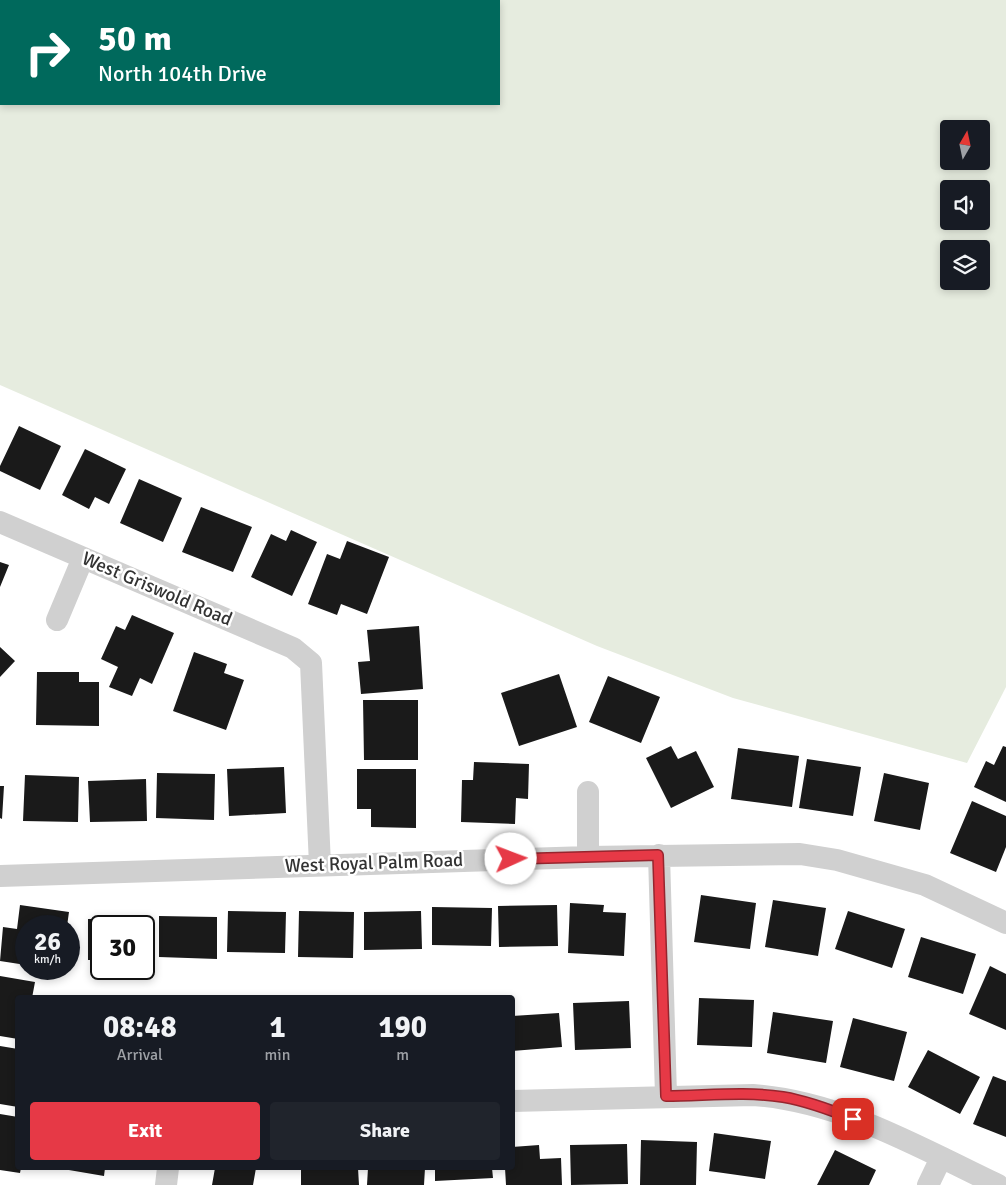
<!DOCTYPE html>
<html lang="en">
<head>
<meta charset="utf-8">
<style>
	body { margin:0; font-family:Signika,sans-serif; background:#20242c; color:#f1f3f6; height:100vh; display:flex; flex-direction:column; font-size:19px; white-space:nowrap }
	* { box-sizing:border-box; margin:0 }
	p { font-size:16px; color:#9ea1a6 }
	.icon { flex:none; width:28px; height:28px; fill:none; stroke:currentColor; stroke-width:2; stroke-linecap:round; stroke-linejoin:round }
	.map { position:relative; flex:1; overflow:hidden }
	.side { position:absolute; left:15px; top:995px; width:500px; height:175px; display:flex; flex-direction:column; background:#171b24; border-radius:5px; box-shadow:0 2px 8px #0003 }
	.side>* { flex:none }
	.guide { position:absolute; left:0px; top:0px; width:500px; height:105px; box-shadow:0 2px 8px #0003; background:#00695c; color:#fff; overflow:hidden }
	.needle { width:32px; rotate:9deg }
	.controls { position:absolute; left:940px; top:120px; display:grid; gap:10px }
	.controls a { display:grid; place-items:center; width:50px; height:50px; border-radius:5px; background:#171b24; box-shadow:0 2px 8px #0003; font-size:25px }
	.speed { position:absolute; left:15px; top:915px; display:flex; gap:10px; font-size:25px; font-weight:700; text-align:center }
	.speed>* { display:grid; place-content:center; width:65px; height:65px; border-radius:50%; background:#171b24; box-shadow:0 2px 8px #0003; line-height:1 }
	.speed small { font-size:12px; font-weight:400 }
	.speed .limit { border:2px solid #111; border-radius:8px; background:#fff; color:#111 }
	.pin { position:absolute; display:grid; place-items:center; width:42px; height:42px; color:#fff; margin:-21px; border-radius:10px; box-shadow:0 2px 8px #0006 }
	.me { position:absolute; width:55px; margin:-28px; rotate:88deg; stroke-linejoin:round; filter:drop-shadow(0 0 4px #0008) }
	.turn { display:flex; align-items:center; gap:18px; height:105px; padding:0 15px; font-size:22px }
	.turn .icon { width:65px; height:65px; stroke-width:2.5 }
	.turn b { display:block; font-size:35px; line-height:42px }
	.eta { display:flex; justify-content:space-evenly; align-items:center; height:85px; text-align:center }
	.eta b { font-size:30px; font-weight:700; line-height:35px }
	.action { display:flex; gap:10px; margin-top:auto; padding:10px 15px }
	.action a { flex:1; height:58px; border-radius:5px; background:#e63946; color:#fff; font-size:20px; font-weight:700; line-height:58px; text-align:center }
	.action a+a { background:#20242c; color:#f1f3f6 }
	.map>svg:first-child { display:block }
	.green { fill:#e6ecdf; fill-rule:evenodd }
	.building { fill:#1a1a1a }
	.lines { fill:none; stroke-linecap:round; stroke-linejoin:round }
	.street { stroke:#d0d0d0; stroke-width:22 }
	.route-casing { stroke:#96252e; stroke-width:12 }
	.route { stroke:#e63946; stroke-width:9 }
	.labels { text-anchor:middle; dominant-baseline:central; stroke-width:5; stroke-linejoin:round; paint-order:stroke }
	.street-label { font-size:19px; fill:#333; stroke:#fff }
</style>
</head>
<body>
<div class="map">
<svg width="1006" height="1185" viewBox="0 0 1006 1185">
	<rect width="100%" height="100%" fill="#fff"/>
	<path class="green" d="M 0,0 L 1006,0 L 1006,687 L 967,763 L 733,698 L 597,646 L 0,385 ZM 1,1 L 499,1 L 499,104 L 1,104 ZM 949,129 L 981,129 L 981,161 L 949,161 ZM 949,189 L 981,189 L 981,221 L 949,221 ZM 949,249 L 981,249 L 981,281 L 949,281 Z"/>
	<path class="building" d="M 19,426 L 61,446 L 40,490 L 0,471 L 0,466 Z
		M 85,449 L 126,469 L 109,504 L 95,497 L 89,509 L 62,495 Z
		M 139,479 L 182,498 L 163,542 L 120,523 Z
		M 201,507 L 252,527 L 233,572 L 182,552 Z
		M 291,530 L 317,542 L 292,596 L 251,577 L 271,534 L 286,541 Z
		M 347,541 L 389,557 L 367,614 L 341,604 L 337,615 L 308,604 L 327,554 L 340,559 Z
		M 0,562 L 9,565 L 0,587 Z
		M 132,615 L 174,633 L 152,684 L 140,678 L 132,696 L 109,687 L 118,667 L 101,659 L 116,626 L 125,630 Z
		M 419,626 L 423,689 L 361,694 L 358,662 L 370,661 L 367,630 Z
		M 0,647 L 15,661 L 0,677 Z
		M 194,652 L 227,664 L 224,673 L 244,680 L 226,730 L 173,711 Z
		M 37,672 L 79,672 L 79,682 L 99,682 L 99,726 L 36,725 Z
		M 559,674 L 577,727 L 519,746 L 501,693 Z
		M 608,676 L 660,697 L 641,743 L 589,722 Z
		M 363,700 L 418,700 L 418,760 L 364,760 Z
		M 671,746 L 678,759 L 696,751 L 714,787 L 671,808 L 646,758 Z
		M 1003,746 L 1006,747 L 1006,802 L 974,787 L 986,761 L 994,765 Z
		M 738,748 L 799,756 L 792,807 L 731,799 Z
		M 807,759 L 861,767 L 853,816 L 799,808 Z
		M 474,762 L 529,764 L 528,799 L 516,798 L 515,824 L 461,822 L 462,780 L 473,780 Z
		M 284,767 L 286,813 L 229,816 L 227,769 Z
		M 357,769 L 416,769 L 416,828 L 371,827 L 371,809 L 357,809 Z
		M 157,773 L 215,774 L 214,820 L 156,818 Z
		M 884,773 L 929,783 L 920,830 L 874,821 Z
		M 25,775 L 79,777 L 78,822 L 23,821 Z
		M 146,779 L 147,821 L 90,822 L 88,781 Z
		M 0,786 L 4,786 L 2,819 L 0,818 Z
		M 972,801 L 1006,816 L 1006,847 L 996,872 L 950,853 Z
		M 701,895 L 756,903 L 750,949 L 694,942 Z
		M 773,900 L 826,908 L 818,956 L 765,947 Z
		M 570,903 L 604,905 L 603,912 L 626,913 L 624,956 L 568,953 Z
		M 20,905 L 69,912 L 67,926 L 26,926 L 26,965 L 0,961 L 3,927 L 17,929 Z
		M 557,905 L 558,946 L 499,947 L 498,906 Z
		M 432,907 L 492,908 L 491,946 L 432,945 Z
		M 228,911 L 286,912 L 285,953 L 227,952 Z
		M 299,911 L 354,912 L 353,958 L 298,957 Z
		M 421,911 L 422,949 L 364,950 L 364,912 Z
		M 848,911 L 905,929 L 892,968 L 835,949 Z
		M 159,916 L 217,917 L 217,959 L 159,957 Z
		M 151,918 L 151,959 L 144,959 L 144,926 L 101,926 L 101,960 L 88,960 L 88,919 Z
		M 921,937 L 976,954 L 963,994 L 908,977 Z
		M 990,966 L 1006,974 L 1006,1030 L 969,1014 Z
		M 0,976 L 35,982 L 32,998 L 18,998 L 18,1039 L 0,1036 Z
		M 699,998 L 754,1000 L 752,1047 L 697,1045 Z
		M 629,1001 L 631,1048 L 575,1050 L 573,1003 Z
		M 773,1012 L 833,1021 L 826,1063 L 767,1053 Z
		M 559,1013 L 562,1047 L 512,1051 L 512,1016 Z
		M 853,1018 L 907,1032 L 894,1081 L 840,1067 Z
		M 0,1046 L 18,1049 L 18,1107 L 0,1104 Z
		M 928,1050 L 980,1077 L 960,1114 L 908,1087 Z
		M 993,1076 L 1006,1081 L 1006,1137 L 973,1124 Z
		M 0,1114 L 18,1117 L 18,1168 L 21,1168 L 20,1173 L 0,1170 Z
		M 714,1133 L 771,1141 L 765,1179 L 709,1171 Z
		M 641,1140 L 697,1142 L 696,1185 L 640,1185 Z
		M 627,1144 L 628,1184 L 571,1185 L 570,1145 Z
		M 539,1145 L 540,1159 L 561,1158 L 562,1185 L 506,1185 L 505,1168 L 512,1168 L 512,1147 Z
		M 835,1150 L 876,1170 L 869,1185 L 817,1185 Z
		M 63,1168 L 105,1168 L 104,1176 L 63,1169 Z
		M 215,1168 L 256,1168 L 253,1185 L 212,1185 Z
		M 301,1168 L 358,1168 L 359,1185 L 301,1185 Z
		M 368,1168 L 425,1168 L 424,1185 L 367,1185 Z
		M 435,1168 L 492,1168 L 493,1178 L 435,1181 Z"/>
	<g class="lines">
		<path class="street" d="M 0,522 L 293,648 L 311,663 L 320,865
			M 57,620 L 83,558
			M 659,855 L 666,1096
			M 588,857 L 588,792
			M 0,876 L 588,857 L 800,854 L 837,860 L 925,885 L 1006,923
			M 512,1101 L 753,1095 C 840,1101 920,1148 998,1185
			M 166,1185 L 168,1168
			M 928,1185 L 941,1158"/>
	</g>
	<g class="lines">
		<defs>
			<path id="route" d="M 511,859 L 658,855 L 666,1096 C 704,1096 745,1091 783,1097 C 807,1101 831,1110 853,1119"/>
		</defs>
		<use href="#route" class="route-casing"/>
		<use href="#route" class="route"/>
	</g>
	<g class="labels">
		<g class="street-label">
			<text transform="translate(157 589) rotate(23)">West Griswold Road</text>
			<text transform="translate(374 863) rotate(-2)">West Royal Palm Road</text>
		</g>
	</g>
</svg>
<div class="controls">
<a><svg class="needle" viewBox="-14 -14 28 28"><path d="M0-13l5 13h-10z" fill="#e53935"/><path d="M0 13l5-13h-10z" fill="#9ea1a6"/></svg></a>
<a><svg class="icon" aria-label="sound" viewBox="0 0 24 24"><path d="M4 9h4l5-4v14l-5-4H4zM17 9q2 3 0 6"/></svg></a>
<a><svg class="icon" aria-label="layers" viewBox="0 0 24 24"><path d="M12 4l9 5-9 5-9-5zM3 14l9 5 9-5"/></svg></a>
</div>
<div class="speed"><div>26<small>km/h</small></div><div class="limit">30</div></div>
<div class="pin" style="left:853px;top:1119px;background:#d93025"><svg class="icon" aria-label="arrive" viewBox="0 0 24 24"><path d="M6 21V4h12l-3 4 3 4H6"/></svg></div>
<svg class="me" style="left:511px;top:859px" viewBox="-20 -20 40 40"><circle r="19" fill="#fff"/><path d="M0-13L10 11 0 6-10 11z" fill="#e63946"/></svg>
<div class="guide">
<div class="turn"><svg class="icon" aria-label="right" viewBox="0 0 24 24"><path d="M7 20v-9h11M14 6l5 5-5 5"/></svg><div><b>50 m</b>North 104th Drive</div></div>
</div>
<section class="side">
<div class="eta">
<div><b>08:48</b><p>Arrival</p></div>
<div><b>1</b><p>min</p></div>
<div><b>190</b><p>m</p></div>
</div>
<div class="action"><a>Exit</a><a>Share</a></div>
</section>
</div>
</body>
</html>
